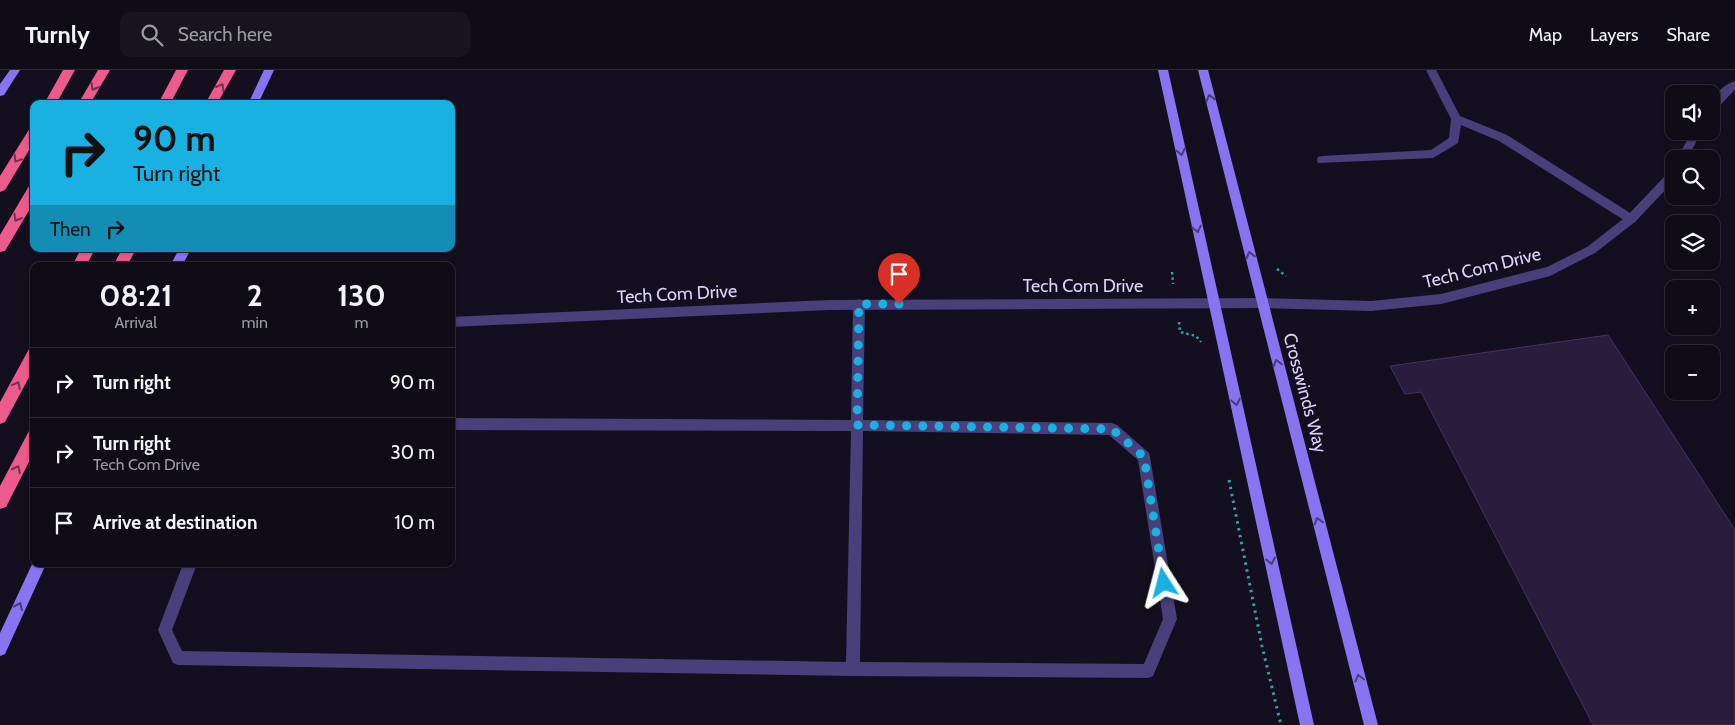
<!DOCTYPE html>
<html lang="en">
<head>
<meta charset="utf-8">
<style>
	body { margin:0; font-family:Cabin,sans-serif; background:#181420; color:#f1f3f6; height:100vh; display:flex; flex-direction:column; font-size:19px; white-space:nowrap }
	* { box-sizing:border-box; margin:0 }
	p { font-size:16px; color:#9b9ba1 }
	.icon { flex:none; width:28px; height:28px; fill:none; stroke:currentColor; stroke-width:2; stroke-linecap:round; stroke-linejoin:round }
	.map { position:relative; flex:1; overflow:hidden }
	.panel { position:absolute; left:30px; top:192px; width:425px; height:305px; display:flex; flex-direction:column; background:#0f0b17; border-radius:10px; box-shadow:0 1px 4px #0004,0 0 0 1px #2f2b36 }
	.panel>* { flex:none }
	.guide { position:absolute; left:30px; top:30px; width:425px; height:152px; border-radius:10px; box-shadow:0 1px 4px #0004,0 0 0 1px #2f2b36; background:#18b1e1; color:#111; overflow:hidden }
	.tools { position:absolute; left:1665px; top:15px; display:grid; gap:10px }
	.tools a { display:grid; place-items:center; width:55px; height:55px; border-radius:10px; background:#0f0b17; box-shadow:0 1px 4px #0004,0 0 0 1px #2f2b36; font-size:25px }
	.pin { position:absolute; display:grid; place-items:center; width:42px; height:42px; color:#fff; margin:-51px -21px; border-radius:50% 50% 50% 0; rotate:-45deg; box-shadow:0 0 5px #0007 }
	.pin .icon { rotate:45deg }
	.me { position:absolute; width:55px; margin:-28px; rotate:351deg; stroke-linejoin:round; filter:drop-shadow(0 0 4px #0008) }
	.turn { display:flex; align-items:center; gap:18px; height:105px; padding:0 20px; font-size:22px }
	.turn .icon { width:65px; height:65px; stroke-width:2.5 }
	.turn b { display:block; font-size:35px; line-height:42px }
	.then { display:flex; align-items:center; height:48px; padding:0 20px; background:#0003; gap:10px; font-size:19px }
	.eta { display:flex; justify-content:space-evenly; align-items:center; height:85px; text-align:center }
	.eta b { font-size:30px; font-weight:700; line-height:35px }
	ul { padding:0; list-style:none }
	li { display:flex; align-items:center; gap:15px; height:70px; padding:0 20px; border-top:1px solid #2f2b36 }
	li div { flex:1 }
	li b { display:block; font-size:19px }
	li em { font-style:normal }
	header { display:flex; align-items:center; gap:30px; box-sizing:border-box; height:70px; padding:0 25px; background:#0f0b17; border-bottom:1px solid #2f2b36 }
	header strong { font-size:24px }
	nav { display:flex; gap:28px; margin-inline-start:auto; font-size:18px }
	.search { width:350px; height:45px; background:#181420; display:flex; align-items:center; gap:12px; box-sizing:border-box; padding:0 18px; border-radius:10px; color:#9b9ba1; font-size:19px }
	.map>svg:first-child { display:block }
	.building { fill:#291d3e; stroke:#443268 }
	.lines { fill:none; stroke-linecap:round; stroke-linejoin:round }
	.path-far1 { stroke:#3b9ea6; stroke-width:2.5; stroke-dasharray:2.5 3; stroke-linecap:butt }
	.path { stroke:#3b9ea6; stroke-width:3; stroke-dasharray:2.5 4.5; stroke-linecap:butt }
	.lane { fill:#493f7a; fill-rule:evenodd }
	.street { fill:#493f7a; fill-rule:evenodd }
	.secondary { fill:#8874f0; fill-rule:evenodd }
	.highway { fill:#ed5a8c; fill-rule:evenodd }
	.oneway { stroke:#763150 }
	.oneway2 { stroke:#483c7d }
	.route { stroke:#18b1e1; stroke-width:9; stroke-dasharray:0 16.2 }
	.labels { text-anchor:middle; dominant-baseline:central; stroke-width:5; stroke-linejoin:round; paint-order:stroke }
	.street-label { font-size:18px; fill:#dcd2fa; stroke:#140f1f }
</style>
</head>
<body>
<header>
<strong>Turnly</strong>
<div class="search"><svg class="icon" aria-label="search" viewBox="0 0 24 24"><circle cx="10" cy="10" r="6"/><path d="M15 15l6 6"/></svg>Search here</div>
<nav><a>Map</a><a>Layers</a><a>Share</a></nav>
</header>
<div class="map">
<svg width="1735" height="655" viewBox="0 0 1735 655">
	<rect width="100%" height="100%" fill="#140f1f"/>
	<path class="building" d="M 1608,265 L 1735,460 L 1735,655 L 1593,655 L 1421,322 L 1405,324 L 1390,296 Z"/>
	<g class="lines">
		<path class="path-far1" d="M 1277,199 L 1286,206
			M 1172,202 L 1173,214
			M 1179,252 L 1180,262 L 1196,266 L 1201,272"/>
		<path class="path" d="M 1229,410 L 1262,576 L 1281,655"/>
		<path class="lane" d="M 1426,0 L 1436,0 L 1460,46 L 1507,65 L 1635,146 L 1637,149 L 1635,152 L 1627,152 L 1499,71 L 1461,55 L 1458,73 L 1433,88 L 1318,93 L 1317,90 L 1318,87 L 1322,86 L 1431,80 L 1449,68 L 1451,49 Z
			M 859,229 L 863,231 L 865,234 L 863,350 L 1112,353 L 1117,355 L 1149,383 L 1150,387 L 1177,549 L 1153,606 L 1148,608 L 853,606 L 178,595 L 173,593 L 158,560 L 183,494 L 197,494 L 172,560 L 182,581 L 846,592 L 851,361 L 451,360 L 451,348 L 851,350 L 853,234 L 855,231 ZM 863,361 L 1109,365 L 1138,390 L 1163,549 L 1144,594 L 860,592 Z"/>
		<path class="street" d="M 1735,11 L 1735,20 C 1728,26 1718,39 1711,43 C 1711,28 1720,16 1735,11 Z
			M 1692,61 L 1702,61 L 1687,89 L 1677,89 Z
			M 1674,97 L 1674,110 L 1672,113 L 1635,152 L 1595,183 L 1550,206 L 1441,234 L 1371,241 L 1262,238 L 829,240 L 451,257 L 451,247 L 829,230 L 1262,228 L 1371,231 L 1441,224 L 1547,197 L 1587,177 L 1627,146 L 1664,107 L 1670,98 Z"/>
		<path class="secondary" d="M 10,0 L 20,0 L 4,25 L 0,26 L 0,14 Z
			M 264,0 L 274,0 L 258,34 L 248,34 Z
			M 1158,0 L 1168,0 L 1314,655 L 1300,655 Z
			M 1198,0 L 1208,0 L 1378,655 L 1364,655 Z
			M 179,179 L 191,179 L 182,196 L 170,196 Z
			M 34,490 L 34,494 L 46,494 L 5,584 L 0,586 L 0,563 Z"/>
		<path class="highway" d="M 63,0 L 75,0 L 56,34 L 44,34 Z
			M 98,0 L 110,0 L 90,34 L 78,34 Z
			M 176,0 L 188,0 L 170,34 L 158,34 Z
			M 224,0 L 236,0 L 217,34 L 205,34 Z
			M 34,57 L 34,72 L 5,120 L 0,122 L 0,106 L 30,58 Z
			M 34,115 L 34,132 L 5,181 L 0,182 L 0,165 L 29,116 Z
			M 81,179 L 95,179 L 86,196 L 72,196 Z
			M 122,179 L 136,179 L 127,196 L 113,196 Z
			M 34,277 L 34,298 L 5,352 L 0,354 L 0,332 L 29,279 Z
			M 34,359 L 34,382 L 6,437 L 0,439 L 0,416 L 29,361 Z"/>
	</g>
	<defs><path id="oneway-chevron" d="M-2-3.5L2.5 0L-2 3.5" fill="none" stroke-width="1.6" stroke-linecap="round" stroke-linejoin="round" transform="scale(1.25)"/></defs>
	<g class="oneway">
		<use href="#oneway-chevron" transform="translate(94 17) rotate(120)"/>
		<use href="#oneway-chevron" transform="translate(221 17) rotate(-60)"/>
		<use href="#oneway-chevron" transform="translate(17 89) rotate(121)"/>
		<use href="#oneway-chevron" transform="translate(17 148) rotate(120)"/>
		<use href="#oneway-chevron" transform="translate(17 315) rotate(-62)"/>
		<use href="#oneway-chevron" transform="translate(17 399) rotate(-63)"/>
	</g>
	<g class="oneway2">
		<use href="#oneway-chevron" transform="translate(1210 28) rotate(-104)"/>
		<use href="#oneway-chevron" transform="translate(1181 82) rotate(78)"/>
		<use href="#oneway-chevron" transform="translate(1197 159) rotate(78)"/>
		<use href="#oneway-chevron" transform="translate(1250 185) rotate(-104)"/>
		<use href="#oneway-chevron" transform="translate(1277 293) rotate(-105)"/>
		<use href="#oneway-chevron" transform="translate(1236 332) rotate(78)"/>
		<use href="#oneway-chevron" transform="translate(1318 451) rotate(-105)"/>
		<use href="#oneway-chevron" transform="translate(1271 491) rotate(78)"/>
		<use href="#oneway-chevron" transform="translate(19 536) rotate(-66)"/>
		<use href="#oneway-chevron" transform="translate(1359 608) rotate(-105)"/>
	</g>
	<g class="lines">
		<path class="route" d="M 899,234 L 859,234 L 857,355 L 1112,359 L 1144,387 L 1164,513"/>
	</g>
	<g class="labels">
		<g class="street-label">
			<text transform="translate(1482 198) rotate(-14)">Tech Com Drive</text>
			<text x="1083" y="216">Tech Com Drive</text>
			<text transform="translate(677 224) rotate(-3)">Tech Com Drive</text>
			<text transform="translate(1305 323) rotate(75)">Crosswinds Way</text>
		</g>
	</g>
</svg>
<div class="tools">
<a><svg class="icon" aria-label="sound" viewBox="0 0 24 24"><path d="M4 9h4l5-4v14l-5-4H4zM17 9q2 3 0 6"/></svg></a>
<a><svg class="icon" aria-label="search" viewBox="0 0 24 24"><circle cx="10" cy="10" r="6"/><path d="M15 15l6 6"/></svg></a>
<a><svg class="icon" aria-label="layers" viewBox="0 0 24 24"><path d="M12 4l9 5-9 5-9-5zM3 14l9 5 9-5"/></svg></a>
<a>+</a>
<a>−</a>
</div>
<div class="pin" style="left:899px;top:234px;background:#d93025"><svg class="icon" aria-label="arrive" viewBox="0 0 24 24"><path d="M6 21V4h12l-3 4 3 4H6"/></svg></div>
<svg class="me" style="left:1164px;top:513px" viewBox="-20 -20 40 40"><path d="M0-17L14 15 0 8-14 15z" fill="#18b1e1" stroke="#fff" stroke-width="4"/></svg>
<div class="guide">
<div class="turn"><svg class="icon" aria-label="right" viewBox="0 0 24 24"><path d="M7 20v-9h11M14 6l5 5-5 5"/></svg><div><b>90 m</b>Turn right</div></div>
<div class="then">Then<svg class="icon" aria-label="right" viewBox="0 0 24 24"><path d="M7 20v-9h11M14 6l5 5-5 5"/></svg></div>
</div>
<section class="panel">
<div class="eta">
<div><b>08:21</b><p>Arrival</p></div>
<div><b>2</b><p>min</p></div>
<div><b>130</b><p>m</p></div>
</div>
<ul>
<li><svg class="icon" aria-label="right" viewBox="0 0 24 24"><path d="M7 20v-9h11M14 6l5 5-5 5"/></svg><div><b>Turn right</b></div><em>90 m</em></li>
<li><svg class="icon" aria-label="right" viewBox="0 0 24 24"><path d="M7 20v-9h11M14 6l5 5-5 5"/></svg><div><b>Turn right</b><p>Tech Com Drive</p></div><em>30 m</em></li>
<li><svg class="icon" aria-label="arrive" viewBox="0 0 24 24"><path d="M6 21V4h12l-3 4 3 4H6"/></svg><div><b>Arrive at destination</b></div><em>10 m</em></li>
</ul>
</section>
</div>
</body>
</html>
